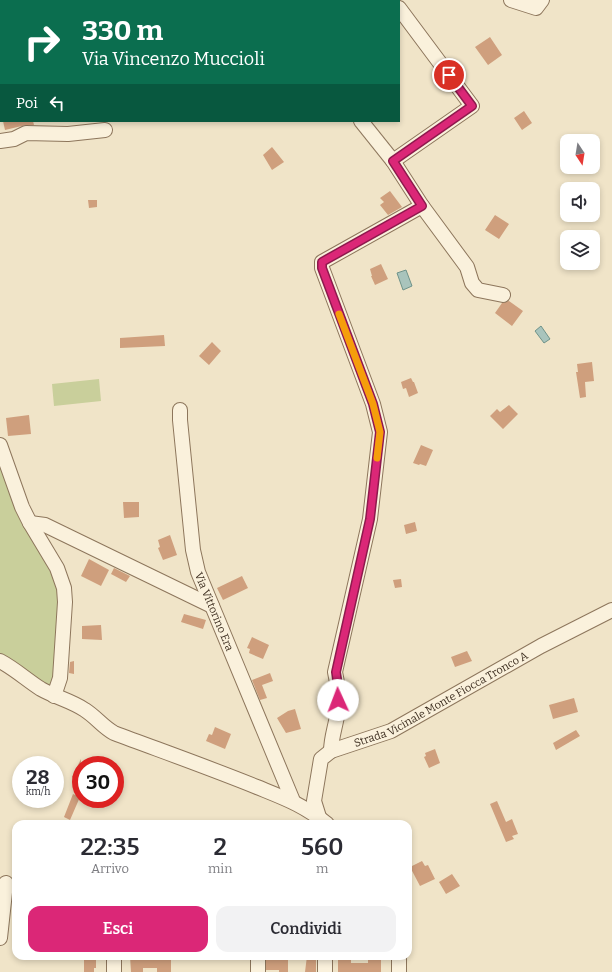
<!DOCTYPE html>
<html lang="it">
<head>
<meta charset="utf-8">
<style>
	body { margin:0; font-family:Bitter,serif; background:#f2f2f3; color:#2b2b33; height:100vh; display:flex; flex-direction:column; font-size:15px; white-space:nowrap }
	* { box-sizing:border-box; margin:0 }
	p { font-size:13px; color:#7c7c81 }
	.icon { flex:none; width:22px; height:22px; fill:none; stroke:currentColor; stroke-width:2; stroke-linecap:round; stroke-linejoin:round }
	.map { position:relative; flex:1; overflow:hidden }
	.details { position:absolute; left:12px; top:820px; width:400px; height:140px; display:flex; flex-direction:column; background:#fff; border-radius:12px; box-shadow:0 2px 6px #0003 }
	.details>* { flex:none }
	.top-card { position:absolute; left:0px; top:0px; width:400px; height:122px; box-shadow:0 2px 6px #0003; background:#0b6e4f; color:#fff; overflow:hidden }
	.needle { width:26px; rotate:168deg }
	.fabs { position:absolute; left:560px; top:134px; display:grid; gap:8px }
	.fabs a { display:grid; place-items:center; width:40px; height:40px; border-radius:8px; background:#fff; box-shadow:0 2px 6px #0003; font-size:20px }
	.speed { position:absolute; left:12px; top:756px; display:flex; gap:8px; font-size:20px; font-weight:700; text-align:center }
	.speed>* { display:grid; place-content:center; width:52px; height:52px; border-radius:50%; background:#fff; box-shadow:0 2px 6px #0003; line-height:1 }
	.speed small { font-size:10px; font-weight:400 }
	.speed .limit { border:6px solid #d22; background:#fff; color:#111 }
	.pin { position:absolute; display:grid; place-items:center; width:34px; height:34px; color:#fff; margin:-17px; border:2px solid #fff; border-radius:50%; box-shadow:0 1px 4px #0007 }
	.me { position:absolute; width:44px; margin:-22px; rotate:358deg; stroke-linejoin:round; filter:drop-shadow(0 0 3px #0008) }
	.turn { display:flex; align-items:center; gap:14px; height:84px; padding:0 16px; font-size:18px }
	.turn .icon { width:52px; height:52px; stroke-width:2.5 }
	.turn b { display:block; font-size:28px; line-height:34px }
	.then { display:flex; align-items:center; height:38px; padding:0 16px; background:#0003; gap:8px; font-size:15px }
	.eta { display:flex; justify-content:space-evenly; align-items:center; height:68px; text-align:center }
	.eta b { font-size:24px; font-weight:600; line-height:28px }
	.button { display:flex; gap:8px; margin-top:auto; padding:8px 16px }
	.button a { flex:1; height:46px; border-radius:12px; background:#db2777; color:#fff; font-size:16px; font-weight:600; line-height:46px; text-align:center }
	.button a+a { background:#f2f2f3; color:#2b2b33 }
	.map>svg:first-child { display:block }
	.green { fill:#c9cf9b }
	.water { fill:#a9c4bc; stroke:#6f938a }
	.building { fill:#cf9f7d }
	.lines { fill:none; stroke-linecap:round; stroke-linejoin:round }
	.minor-casing { stroke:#8d765c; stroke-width:16 }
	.minor { stroke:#faf1dc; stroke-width:14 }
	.route-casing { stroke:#8e194d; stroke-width:10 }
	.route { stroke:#db2777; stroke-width:7 }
	.slow { stroke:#f59e0b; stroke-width:7 }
	.labels { text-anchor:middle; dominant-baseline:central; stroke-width:4; stroke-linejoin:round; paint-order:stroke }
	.street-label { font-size:11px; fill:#3d2e20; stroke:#f7eed8 }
</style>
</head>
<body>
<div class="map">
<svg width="612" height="972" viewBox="0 0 612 972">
	<rect width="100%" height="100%" fill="#f0e4c8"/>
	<path class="green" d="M 99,379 L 101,401 L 54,406 L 52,384 Z
		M 0,459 L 23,519 L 60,591 L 59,674 L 46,689 L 0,662 Z"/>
	<path class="water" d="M 406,270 L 412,286 L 403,290 L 397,273 Z
		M 541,326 L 550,339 L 544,343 L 535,331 Z"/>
	<path class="building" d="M 490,37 L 502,55 L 488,65 L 475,47 Z
		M 524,111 L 532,123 L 522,130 L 514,118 Z
		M 3,121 L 33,121 L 34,125 L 26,125 L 5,130 Z
		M 272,147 L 284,162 L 272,170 L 263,155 Z
		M 390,191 L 402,207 L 388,215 L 380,205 L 384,202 L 380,198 Z
		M 88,200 L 97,200 L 97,207 L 89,208 Z
		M 495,215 L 509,224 L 499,239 L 485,230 Z
		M 381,264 L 388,279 L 375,285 L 371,276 L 372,276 L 370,269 Z
		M 509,301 L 523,311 L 512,326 L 495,313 L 502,303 Z
		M 164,335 L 165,346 L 120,348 L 120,338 Z
		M 212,342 L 221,351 L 209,365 L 199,356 Z
		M 592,362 L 594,381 L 585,382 L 586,397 L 580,398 L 576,372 L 578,372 L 577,364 Z
		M 411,378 L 413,382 L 414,382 L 418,393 L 409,397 L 406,388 L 403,389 L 401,382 Z
		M 509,405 L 518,414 L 503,429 L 490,416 L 497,409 L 500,412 Z
		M 29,415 L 31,434 L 8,436 L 6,418 Z
		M 421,445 L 433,450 L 426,466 L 420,464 L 419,465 L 413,463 Z
		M 123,502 L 139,502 L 139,517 L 124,518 Z
		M 415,522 L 417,531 L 406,534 L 404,525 Z
		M 170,535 L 177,555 L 163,560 L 158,548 L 160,547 L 158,540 Z
		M 89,559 L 109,570 L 101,586 L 81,576 Z
		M 114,568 L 130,576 L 126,582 L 111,574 Z
		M 242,576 L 248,588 L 223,600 L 217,588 Z
		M 401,579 L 402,587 L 395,588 L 393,580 Z
		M 184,614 L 206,620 L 203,629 L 181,622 Z
		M 101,625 L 102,640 L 82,639 L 82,626 Z
		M 252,637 L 269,645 L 263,659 L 249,653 L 250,649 L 247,648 Z
		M 467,651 L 472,661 L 455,667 L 451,657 Z
		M 74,661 L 74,674 L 69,673 L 70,662 Z
		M 270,673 L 273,681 L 262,685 L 267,698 L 260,700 L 252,680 Z
		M 574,698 L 578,712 L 553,719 L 549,705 Z
		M 295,709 L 301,729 L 286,733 L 277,718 L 288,711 Z
		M 215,727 L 231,734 L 225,749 L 206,741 L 209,734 L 212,735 Z
		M 576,730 L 580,736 L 556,750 L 553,743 Z
		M 435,749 L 440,763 L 429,768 L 424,757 L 426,756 L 425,753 Z
		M 81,759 L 81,781 L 72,777 Z
		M 73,794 L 80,797 L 70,820 L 64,817 Z
		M 497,801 L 506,822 L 512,819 L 518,834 L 512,836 L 514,839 L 506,842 L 490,804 Z
		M 422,861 L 425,866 L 428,865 L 435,879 L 420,886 L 410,867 Z
		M 452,874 L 460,886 L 446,894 L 439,882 Z
		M 84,956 L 96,956 L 96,968 L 94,968 L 94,972 L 84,972 Z
		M 130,956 L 157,957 L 157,956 L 171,956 L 171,972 L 157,972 L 157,968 L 143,968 L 143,972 L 131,972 Z
		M 266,956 L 288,956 L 288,972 L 279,972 L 279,970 L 266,970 Z
		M 307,956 L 316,956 L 316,972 L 305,972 Z
		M 338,956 L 351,956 L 351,963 L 368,963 L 368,956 L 381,956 L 381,972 L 338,972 Z"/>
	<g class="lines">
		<defs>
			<g id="minor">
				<path d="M 511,0 L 536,8 L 542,0"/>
				<path d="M 361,121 L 393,161"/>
				<path d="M 0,141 L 14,139 L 26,133 L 68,134 L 105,130"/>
				<path d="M 422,206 L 467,267 L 472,283 L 478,290 L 503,295"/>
				<path id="s1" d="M 180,410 L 180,420 L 193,550 L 198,572 L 293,801"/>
				<path d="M 0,445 L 22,507 L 30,523 L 57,568 L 64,588 L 65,602 L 60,678 L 54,696"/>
				<path d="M 30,523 L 45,525 L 212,606"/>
				<path d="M 0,661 C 15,669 27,680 41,689 C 55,697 72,701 85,710 C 96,717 103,727 114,733 C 162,751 210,768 257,787 C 284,798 304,805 327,824"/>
				<path d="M 331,751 C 331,739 335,728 337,716 C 340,702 338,686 335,672 L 370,519 L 380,432 L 373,404 L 322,268 L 322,262 L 422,206 L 393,161 L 472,106 L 399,8"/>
				<path id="s2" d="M 319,817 L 314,801 L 321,759 L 331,751 L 391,731 L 541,646 L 612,610"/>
				<path d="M 0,938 L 6,883"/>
				<path d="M 114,956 L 114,972"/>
				<path d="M 258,956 L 258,972"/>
				<path d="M 325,972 L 325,956"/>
				<path d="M 399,972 L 399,956"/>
			</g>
		</defs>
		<use href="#minor" class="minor-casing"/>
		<use href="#minor" class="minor"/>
	</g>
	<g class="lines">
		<defs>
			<path id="route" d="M 338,700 L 338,686 L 336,672 L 370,519 L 380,432 L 373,404 L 322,268 L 322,262 L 422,206 L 393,161 L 472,106 L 449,75"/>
		</defs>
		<use href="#route" class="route-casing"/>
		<use href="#route" class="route"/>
		<path class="slow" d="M 339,314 L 373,404 L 380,432 L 377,458"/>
	</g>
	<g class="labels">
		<g class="street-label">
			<text stroke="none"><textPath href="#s1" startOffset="206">Via Vittorino Era</textPath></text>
			<text stroke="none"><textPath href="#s2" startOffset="194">Strada Vicinale Monte Fiocca Tronco A</textPath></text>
		</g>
	</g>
</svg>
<div class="fabs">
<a><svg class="needle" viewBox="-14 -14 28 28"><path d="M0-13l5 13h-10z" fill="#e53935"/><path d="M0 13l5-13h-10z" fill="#7c7c81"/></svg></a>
<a><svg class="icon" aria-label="sound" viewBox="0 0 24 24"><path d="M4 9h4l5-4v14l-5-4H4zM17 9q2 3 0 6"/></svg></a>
<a><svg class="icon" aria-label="layers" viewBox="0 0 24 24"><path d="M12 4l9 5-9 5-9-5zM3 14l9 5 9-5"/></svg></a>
</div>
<div class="speed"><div>28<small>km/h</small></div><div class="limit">30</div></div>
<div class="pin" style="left:449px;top:75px;background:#d93025"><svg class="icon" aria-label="arrive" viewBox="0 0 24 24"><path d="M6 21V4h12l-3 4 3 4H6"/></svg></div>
<svg class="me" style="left:338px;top:700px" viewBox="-20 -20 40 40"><circle r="19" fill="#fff"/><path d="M0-13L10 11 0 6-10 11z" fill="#db2777"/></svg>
<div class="top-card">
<div class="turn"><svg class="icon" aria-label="right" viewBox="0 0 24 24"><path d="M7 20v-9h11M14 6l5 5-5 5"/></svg><div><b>330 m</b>Via Vincenzo Muccioli</div></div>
<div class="then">Poi<svg class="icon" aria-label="left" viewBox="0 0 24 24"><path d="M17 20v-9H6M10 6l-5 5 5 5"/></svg></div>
</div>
<section class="details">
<div class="eta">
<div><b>22:35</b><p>Arrivo</p></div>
<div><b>2</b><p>min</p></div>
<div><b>560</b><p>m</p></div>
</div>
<div class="button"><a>Esci</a><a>Condividi</a></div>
</section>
</div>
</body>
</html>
